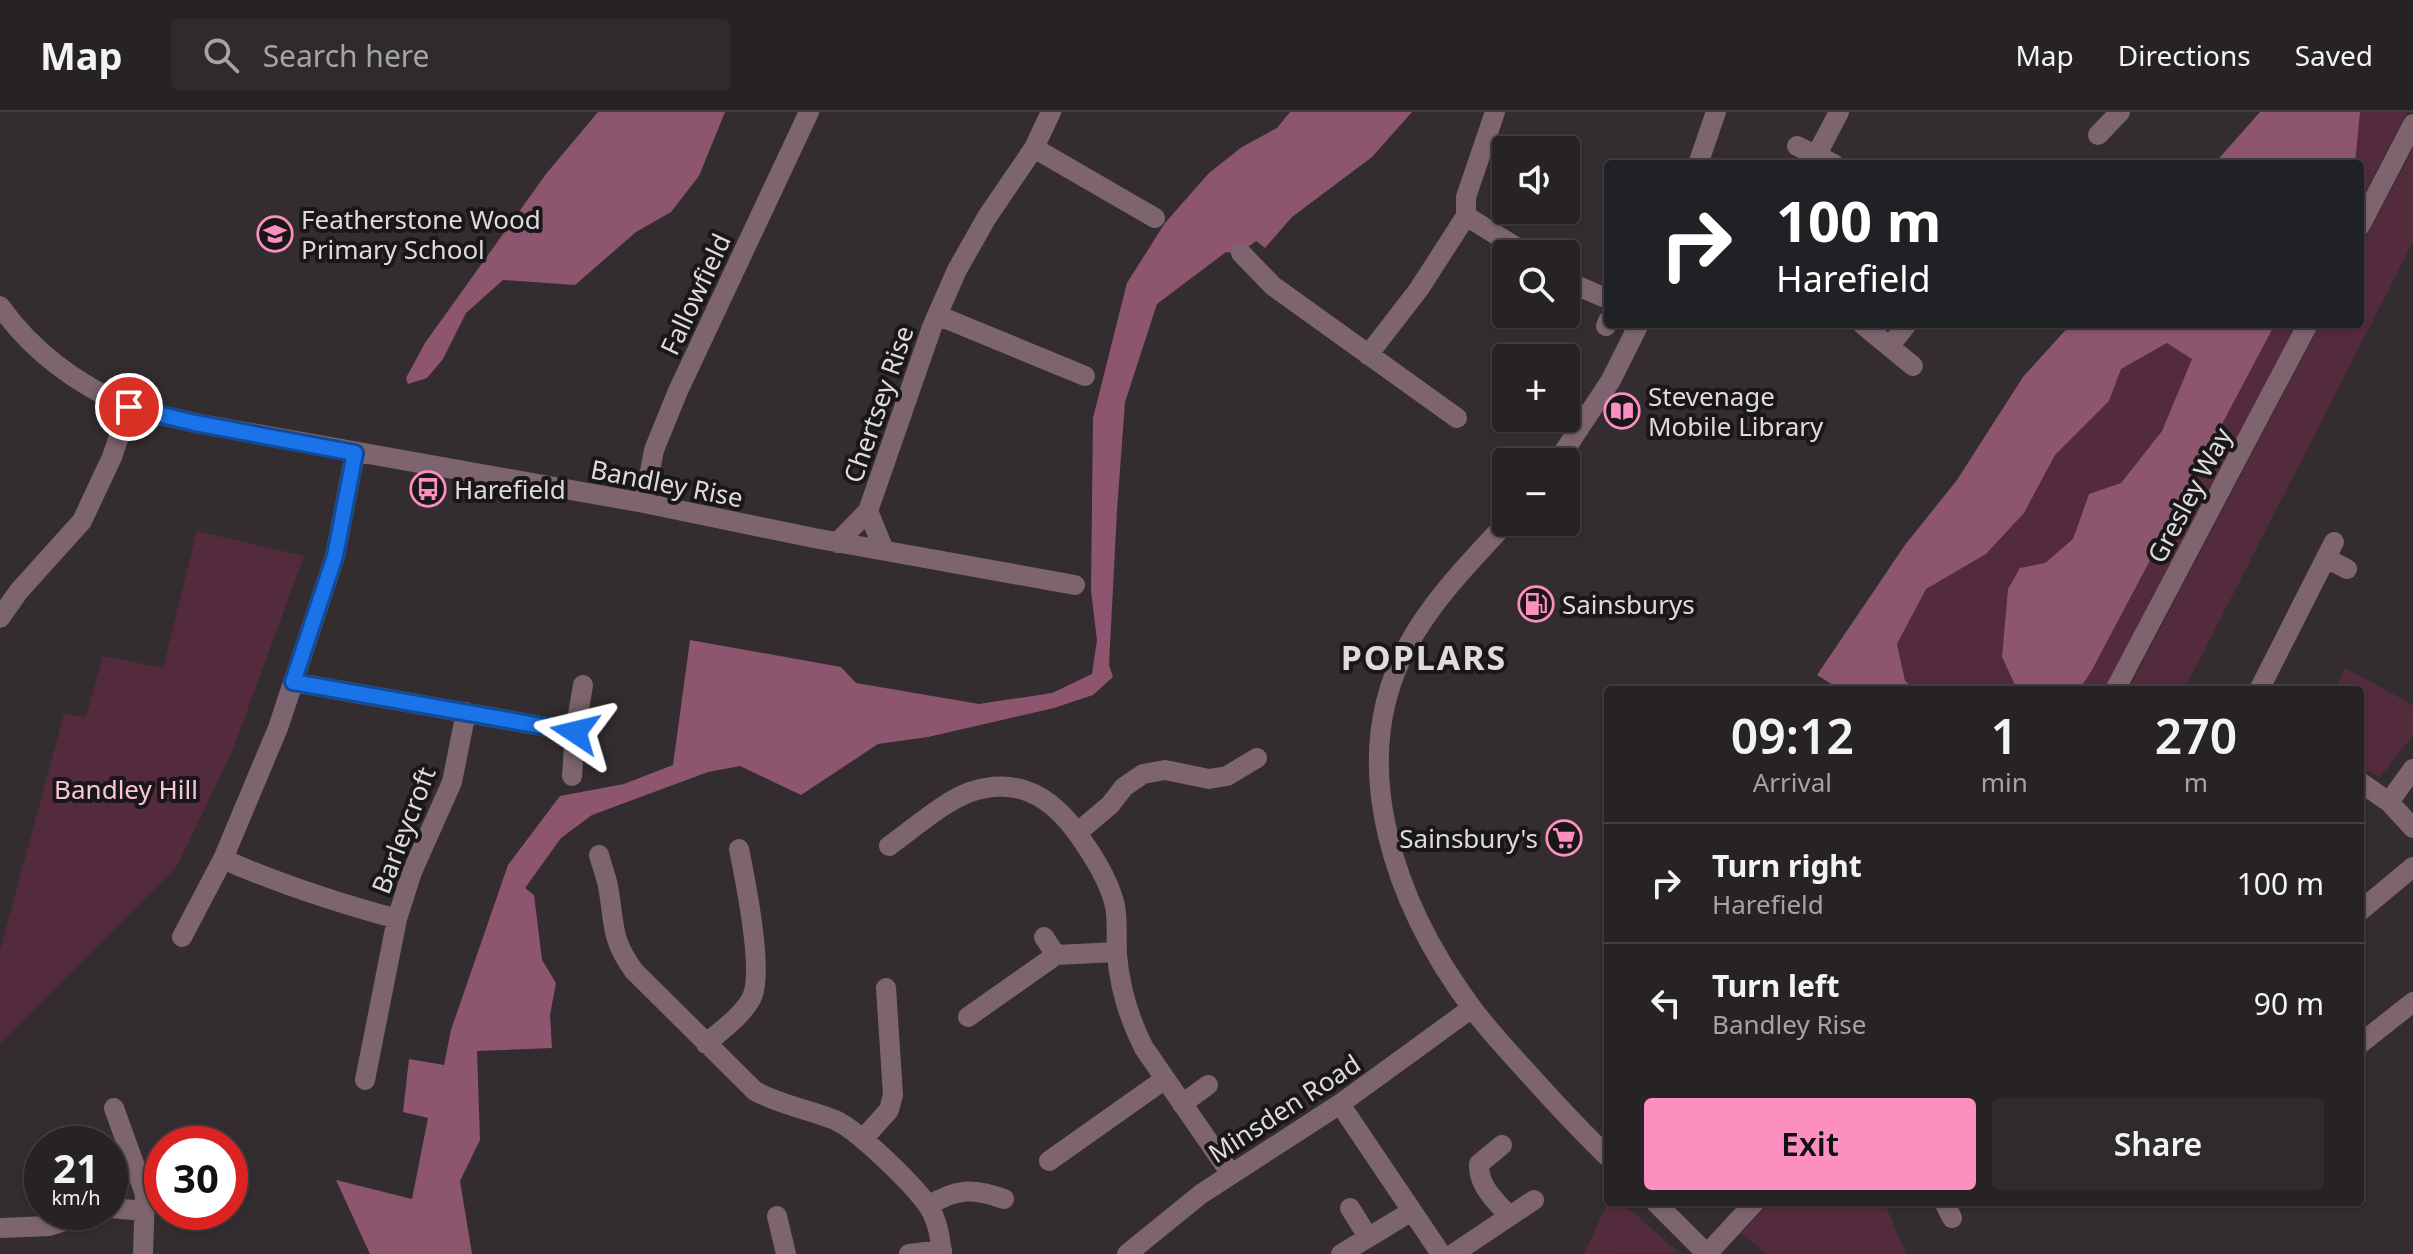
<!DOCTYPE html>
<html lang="en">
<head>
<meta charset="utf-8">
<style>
	body { margin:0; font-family:"Noto Sans",sans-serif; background:#2f2a2c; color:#f1f3f6; height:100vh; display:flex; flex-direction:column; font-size:30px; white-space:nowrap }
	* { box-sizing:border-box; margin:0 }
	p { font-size:26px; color:#a4a4a6 }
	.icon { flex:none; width:44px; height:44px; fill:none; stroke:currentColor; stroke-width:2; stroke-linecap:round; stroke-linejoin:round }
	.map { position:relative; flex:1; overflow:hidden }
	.details { position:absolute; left:1604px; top:574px; width:760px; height:520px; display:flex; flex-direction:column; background:#272224; border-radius:8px; box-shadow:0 2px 6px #0004,0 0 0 2px #433f41 }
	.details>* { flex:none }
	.guide { position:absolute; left:1604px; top:48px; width:760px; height:168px; border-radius:8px; box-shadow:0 2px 6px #0004,0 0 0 2px #433f41; background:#202124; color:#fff; overflow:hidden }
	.fabs { position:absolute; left:1492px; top:24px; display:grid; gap:16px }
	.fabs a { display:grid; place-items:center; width:88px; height:88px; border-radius:8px; background:#272224; box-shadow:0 2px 6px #0004,0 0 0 2px #433f41; font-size:40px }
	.speed { position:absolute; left:24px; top:1014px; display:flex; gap:16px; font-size:40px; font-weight:700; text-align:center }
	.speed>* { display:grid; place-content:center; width:104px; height:104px; border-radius:50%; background:#272224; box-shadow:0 2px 6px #0004,0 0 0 2px #433f41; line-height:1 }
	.speed small { font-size:20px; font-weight:400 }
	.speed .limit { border:12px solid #d22; background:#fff; color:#111 }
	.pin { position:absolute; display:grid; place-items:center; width:68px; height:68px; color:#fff; margin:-34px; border:4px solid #fff; border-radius:50%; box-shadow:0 2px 8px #0007 }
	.me { position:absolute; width:88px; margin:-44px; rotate:280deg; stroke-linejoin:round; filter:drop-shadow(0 0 6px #0008) }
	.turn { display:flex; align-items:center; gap:28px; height:168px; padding:0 40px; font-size:36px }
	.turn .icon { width:104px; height:104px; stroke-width:2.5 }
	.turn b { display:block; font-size:56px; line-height:68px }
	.eta { display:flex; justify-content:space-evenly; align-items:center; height:136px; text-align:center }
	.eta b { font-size:48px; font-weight:600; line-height:56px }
	.primary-button { display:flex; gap:16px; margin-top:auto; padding:16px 40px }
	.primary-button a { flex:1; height:92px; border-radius:8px; background:#fd8ec0; color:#111; font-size:32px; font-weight:600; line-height:92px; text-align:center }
	.primary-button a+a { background:#2f2a2c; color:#f1f3f6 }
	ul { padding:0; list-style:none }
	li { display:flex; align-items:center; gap:24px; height:120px; padding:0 40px; border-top:2px solid #433f41 }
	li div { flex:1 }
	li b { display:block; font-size:30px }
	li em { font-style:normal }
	header { display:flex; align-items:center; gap:48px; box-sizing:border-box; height:112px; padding:0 40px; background:#272224; border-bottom:2px solid #433f41 }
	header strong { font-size:38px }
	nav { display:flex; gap:44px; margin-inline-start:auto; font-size:28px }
	.search { width:560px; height:72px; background:#2f2a2c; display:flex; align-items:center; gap:20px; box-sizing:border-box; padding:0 28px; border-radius:8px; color:#a4a4a6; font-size:30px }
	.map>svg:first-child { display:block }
	.green { fill:#542a3d }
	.forest { fill:#8d566e }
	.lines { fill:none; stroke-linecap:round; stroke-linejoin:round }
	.minor { stroke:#7d646e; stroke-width:20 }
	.route-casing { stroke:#114b97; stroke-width:20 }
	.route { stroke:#1a73e8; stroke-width:14 }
	.labels { text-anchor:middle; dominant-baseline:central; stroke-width:8; stroke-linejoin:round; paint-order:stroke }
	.poi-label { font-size:26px; fill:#dfdbdc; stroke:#191718; text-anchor:start }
	.street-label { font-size:26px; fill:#dfdbdc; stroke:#191718 }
	.park-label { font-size:26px; fill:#f8c4d9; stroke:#191718 }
	.district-label { font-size:34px; font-weight:bold; letter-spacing:2px; fill:#dfdbdc; stroke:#191718 }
</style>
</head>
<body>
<header>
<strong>Map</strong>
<div class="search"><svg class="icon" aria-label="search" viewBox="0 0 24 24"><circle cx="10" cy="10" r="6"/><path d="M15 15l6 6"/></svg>Search here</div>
<nav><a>Map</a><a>Directions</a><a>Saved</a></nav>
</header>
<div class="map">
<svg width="2413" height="1142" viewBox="0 0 2413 1142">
	<rect width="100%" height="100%" fill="#342d30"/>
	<path class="green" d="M 2360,0 L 2407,0 L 2360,90 L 2360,52 L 2355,52 Z
		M 2413,36 L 2413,130 L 2184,578 L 2128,578 L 2320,212 L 2360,212 L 2360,137 Z
		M 2275,212 L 2297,212 L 2119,553 L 2105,578 L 2079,578 L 2092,558 Z
		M 2167,231 L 2193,246 L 2162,319 L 2121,371 L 2089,382 L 2073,427 L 2045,451 L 2020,456 L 2002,545 L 2015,573 L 2012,578 L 1917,578 L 1905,569 L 1897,532 L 1926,477 L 1986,442 L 2024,401 L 2055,343 L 2109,289 L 2121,257 Z
		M 197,419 L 304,444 L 232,640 L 177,754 L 0,932 L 0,839 L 64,602 L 86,605 L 103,544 L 163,556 Z
		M 2345,556 L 2413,593 L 2413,623 L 2380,665 L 2360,655 L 2360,578 L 2334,578 Z
		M 1608,1090 L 1622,1090 L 1679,1141 L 1584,1142 Z
		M 1771,1090 L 1884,1090 L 1906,1142 L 1767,1142 L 1741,1121 Z"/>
	<path class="forest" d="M 598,0 L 725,0 L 699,64 L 671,100 L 636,120 L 575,173 L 503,168 L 466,201 L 443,247 L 427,266 L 408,272 L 406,266 L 425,231 L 546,62 Z
		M 1290,0 L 1412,0 L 1372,45 L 1292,105 L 1265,136 L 1256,129 L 1238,142 L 1226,140 L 1157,192 L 1125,290 L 1117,398 L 1109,553 L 1113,565 L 1093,583 L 1054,596 L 928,625 L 878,632 L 801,683 L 740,654 L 708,660 L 592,703 L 561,726 L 525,776 L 534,783 L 542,848 L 556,871 L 550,903 L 552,936 L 477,939 L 480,1028 L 460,1069 L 472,1142 L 370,1142 L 336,1068 L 412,1087 L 428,1006 L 403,1000 L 409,947 L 444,953 L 451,918 L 508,753 L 560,684 L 624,672 L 673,653 L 690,528 L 841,555 L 856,571 L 979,592 L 1052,581 L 1092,562 L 1097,528 L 1091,479 L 1093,306 L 1127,171 L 1165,111 L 1209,61 L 1242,35 L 1277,16 Z
		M 2260,0 L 2360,0 L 2355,52 L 2214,52 Z
		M 2071,212 L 2275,212 L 2092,558 L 2079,578 L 2012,578 L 2015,573 L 2002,545 L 2008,477 L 2020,456 L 2045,451 L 2073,427 L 2089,382 L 2121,371 L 2162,319 L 2192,247 L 2167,231 L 2121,257 L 2109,289 L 2055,343 L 2024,401 L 1986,442 L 1926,477 L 1897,532 L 1905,569 L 1917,578 L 1841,578 L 1817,563 L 1905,433 L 1957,368 L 2023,265 Z"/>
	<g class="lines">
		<path class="minor" d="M 2098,23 L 2120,0
			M 1797,34 L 1834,52
			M 1034,36 L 1155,106
			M 1816,44 L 1839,0
			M 1698,52 L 1716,0
			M 1466,104 L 1527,142
			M 2360,114 L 2413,12
			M 1241,141 L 1273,174 L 1457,306
			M 1566,169 L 1608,187
			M 0,194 C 31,238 77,273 128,294 C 149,302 173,305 195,311 L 644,391 L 814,426 L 1075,473
			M 937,203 L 1085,264
			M 1862,212 L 1913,254
			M 1606,214 L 1608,209
			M 1890,234 L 1907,212
			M 1368,243 L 1419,177 L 1466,104 L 1466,85 L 1495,0
			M 1557,350 L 1611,268 L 1639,212
			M 644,391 L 654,338 L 678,279 L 809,0
			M 868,399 L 884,438
			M 1507,410 C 1471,449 1434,486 1408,533 C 1343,653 1397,795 1472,896 C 1489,919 1509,940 1528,961 C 1554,990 1580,1018 1608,1045
			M 837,431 L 868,399 L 932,215 L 957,158 L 987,105 L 1034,36 L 1051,0
			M 2326,446 L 2347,457
			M 0,506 L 19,479 L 82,409 L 112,345 L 129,295
			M 293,570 L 575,620
			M 2115,578 L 2308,212
			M 2259,578 L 2334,430
			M 572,664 L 575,620 L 583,573
			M 2360,670 L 2389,690 L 2413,716
			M 2389,690 L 2413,657
			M 1078,720 L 1110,693 L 1124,675 L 1143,662 L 1165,658 L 1209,667 L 1227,664 L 1257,646
			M 889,734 C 913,717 943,690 970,680 C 1024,662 1059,691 1086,734 C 1099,753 1110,772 1115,794 C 1118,810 1116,827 1117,843 C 1120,877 1128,905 1144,936 L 1231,1062
			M 599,743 C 602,754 606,764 608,774 C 615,812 610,826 634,859 L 755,979 C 780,993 808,997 835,1008 C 858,1018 915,1074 929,1095 C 938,1110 940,1125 942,1142
			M 223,747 C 279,772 338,791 397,807
			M 2360,799 L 2413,755
			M 182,825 L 223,747 L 278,616 L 335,444 L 355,341
			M 1044,825 L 1056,843
			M 968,905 L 1056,843 L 1117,840
			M 706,932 C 720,919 741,905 751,887 C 765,863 745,767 739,737
			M 2360,932 L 2413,890
			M 365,968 L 397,807 L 412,760 L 452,670 L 466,600
			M 1182,992 L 1208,973
			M 1340,992 L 1441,1142
			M 114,996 L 145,1082 L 143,1142
			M 863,1027 L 889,998 L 893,983 L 886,876
			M 1502,1033 L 1479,1052 C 1478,1074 1496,1089 1509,1104
			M 1049,1049 L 1165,967
			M 1655,1090 L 1707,1142 L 1755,1090
			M 1944,1090 L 1952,1106
			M 928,1094 C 956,1076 974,1076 1004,1087
			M 110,1096 L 145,1099
			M 1350,1096 L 1368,1125
			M 777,1104 L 786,1142
			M 0,1116 L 49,1114 L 93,1100
			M 909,1142 L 942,1138
			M 1127,1142 L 1201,1082 L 1340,992 L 1472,896
			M 1341,1142 L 1412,1099
			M 1453,1142 L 1534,1088"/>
	</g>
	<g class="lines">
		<defs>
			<path id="route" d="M 129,295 L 195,311 L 355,341 L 335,444 L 293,570 L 575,620"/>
		</defs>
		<use href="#route" class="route-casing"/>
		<use href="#route" class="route"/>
	</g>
	<defs>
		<symbol id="school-ring" viewBox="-11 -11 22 22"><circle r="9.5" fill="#191718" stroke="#fd8ec0" stroke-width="1.5"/><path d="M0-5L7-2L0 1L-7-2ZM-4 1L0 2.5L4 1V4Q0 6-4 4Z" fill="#fd8ec0"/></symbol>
		<symbol id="library-ring" viewBox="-11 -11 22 22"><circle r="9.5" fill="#191718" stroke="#fd8ec0" stroke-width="1.5"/><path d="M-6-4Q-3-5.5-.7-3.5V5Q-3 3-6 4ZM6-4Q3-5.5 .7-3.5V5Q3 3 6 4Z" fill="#fd8ec0"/></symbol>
		<symbol id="bus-ring" viewBox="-11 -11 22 22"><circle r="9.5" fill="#191718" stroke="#fd8ec0" stroke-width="1.5"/><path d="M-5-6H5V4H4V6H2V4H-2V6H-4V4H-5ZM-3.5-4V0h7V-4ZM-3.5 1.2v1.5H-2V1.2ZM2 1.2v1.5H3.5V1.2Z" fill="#fd8ec0"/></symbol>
		<symbol id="fuel-ring" viewBox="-11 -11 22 22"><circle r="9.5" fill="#191718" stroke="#fd8ec0" stroke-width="1.5"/><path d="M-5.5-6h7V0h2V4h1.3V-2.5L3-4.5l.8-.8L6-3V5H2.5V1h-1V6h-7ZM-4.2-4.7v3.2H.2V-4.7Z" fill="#fd8ec0"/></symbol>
		<symbol id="supermarket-ring" viewBox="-11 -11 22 22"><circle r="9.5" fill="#191718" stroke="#fd8ec0" stroke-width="1.5"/><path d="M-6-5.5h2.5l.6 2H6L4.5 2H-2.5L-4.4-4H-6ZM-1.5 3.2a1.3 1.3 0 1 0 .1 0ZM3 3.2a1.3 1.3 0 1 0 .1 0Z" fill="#fd8ec0"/></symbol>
	</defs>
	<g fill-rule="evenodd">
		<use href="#school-ring" x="255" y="102" width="40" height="40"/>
		<use href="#library-ring" x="1602" y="279" width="40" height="40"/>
		<use href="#bus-ring" x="408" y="357" width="40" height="40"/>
		<use href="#fuel-ring" x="1516" y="472" width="40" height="40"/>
		<use href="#supermarket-ring" x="1544" y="706" width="40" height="40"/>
	</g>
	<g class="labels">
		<g class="poi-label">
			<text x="301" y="107">Featherstone Wood<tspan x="301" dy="30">Primary School</tspan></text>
			<text x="1648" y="284">Stevenage<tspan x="1648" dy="30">Mobile Library</tspan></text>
			<text x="454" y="377">Harefield</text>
			<text x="1562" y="492">Sainsburys</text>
			<text x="1538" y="726" text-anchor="end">Sainsbury's</text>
		</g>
		<g class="street-label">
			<text transform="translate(695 182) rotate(-65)">Fallowfield</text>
			<text transform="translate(878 292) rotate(-71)">Chertsey Rise</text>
			<text transform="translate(667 371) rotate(11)">Bandley Rise</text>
			<text transform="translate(2189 383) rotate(-62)">Gresley Way</text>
			<text transform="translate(403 718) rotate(-69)">Barleycroft</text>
			<text transform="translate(1284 996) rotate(-33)">Minsden Road</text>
		</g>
		<g class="park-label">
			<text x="126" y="677">Bandley Hill</text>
		</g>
		<g class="district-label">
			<text x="1424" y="545">POPLARS</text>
		</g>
	</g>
</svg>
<div class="fabs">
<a><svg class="icon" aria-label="sound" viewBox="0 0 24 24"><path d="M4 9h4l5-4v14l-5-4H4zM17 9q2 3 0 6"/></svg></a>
<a><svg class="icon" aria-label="search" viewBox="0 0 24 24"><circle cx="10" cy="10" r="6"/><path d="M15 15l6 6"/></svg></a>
<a>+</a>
<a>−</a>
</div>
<div class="speed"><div>21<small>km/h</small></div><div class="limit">30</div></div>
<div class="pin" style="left:129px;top:295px;background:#d93025"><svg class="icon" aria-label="arrive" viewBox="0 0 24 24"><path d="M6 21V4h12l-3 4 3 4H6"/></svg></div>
<svg class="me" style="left:575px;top:620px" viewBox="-20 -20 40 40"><path d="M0-17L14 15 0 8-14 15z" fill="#1a73e8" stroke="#fff" stroke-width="4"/></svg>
<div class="guide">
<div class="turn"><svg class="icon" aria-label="right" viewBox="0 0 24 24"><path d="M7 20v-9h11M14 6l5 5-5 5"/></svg><div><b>100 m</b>Harefield</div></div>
</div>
<section class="details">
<div class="eta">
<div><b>09:12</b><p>Arrival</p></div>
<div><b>1</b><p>min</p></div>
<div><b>270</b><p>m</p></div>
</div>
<ul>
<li><svg class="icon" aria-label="right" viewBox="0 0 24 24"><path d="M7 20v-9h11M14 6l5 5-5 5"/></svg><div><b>Turn right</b><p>Harefield</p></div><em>100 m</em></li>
<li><svg class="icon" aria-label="left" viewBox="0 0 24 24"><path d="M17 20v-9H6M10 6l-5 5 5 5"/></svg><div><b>Turn left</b><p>Bandley Rise</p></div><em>90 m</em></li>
</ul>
<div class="primary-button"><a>Exit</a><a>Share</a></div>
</section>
</div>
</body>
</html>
